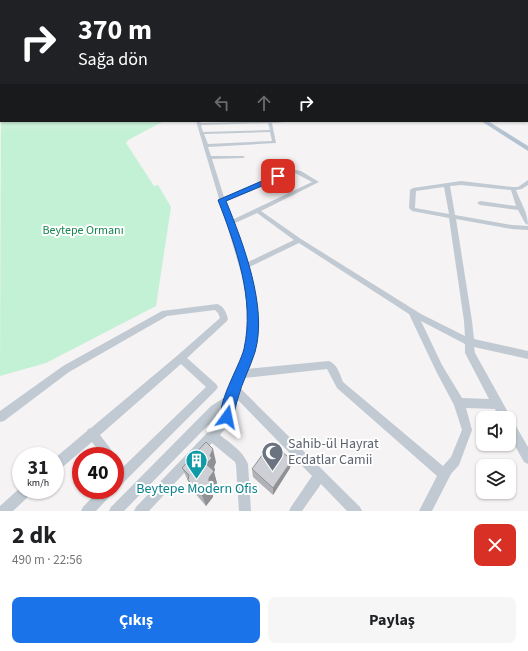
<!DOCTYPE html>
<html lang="tr">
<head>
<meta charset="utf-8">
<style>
	body { margin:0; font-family:"Source Sans 3",sans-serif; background:#f6f6f6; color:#202124; height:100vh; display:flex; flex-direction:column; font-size:15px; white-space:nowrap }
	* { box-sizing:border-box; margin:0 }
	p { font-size:13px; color:#757577 }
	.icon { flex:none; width:22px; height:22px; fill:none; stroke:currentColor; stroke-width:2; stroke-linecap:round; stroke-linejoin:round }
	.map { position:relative; height:511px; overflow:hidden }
	.drawer { display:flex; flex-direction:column; background:#fff; flex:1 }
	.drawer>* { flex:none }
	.hud { position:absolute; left:0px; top:0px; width:528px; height:122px; box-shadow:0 1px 3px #0004; background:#202124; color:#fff; overflow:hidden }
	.tools { position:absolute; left:476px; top:411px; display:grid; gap:8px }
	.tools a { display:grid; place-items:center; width:40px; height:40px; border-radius:8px; background:#fff; box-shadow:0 1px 3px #0004; font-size:20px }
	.speed { position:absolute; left:12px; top:447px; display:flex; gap:8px; font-size:20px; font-weight:700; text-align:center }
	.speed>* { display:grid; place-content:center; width:52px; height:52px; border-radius:50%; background:#fff; box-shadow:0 1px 3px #0004; line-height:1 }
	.speed small { font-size:10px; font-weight:400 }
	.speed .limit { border:6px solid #d22; background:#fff; color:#111 }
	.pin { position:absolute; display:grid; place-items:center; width:34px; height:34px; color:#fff; margin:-17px; border-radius:8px; box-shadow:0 2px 6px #0006 }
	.me { position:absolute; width:44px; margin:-22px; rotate:12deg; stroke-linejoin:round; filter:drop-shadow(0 0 3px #0008) }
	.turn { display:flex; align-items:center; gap:14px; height:84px; padding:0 12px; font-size:18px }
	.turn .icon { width:52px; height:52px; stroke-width:2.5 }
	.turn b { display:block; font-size:28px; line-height:34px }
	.lanes { display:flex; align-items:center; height:38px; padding:0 12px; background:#0003; justify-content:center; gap:20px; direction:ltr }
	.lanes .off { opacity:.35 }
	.round { display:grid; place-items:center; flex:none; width:42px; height:42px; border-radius:8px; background:#f6f6f6 }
	.headline { display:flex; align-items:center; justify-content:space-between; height:68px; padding:0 12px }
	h1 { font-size:24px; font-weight:700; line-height:30px }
	.cta { display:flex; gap:8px; margin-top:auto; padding:8px 12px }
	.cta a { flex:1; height:46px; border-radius:8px; background:#1a73e8; color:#fff; font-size:16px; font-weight:700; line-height:46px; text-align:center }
	.cta a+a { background:#f6f6f6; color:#202124 }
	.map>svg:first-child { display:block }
	.green { fill:#c3f1d5 }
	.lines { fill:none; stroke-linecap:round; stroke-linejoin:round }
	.minor { fill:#c1cad2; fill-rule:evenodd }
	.major { fill:#b3c2d1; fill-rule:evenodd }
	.wall { fill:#b0b2b7 }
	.shaded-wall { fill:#909195 }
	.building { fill:#cdcfd5; stroke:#909195 }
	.route { fill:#1a73e8; stroke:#114b97 }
	.labels { text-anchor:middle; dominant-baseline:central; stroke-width:4; stroke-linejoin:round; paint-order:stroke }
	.park-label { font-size:12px; fill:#17864f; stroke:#fff }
	.near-worship-label { font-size:14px; fill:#5b616d; stroke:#fff; text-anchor:start }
	.near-culture-label { font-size:14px; fill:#0d838f; stroke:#fff }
</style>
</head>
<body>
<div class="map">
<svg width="528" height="511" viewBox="0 0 528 511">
	<rect width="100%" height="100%" fill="#f5f3f3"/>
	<path class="green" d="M 1,97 L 1,121 L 164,121 L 128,140 L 126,143 L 154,186 L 158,185 L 171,207 L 156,306 L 46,363 L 0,376 Z"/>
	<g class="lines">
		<path class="minor" d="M 527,77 L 528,77 L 528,79 L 527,79 Z
			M 0,85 L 1,85 L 1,87 L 0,87 Z
			M 0,96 L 1,96 L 1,98 L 0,98 Z
			M 196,121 L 200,121 L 201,123 L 288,121 L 286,122 L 272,123 L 276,143 L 208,147 L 211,156 L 243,156 L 245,157 L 243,158 L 212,159 L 224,197 L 291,169 L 301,171 L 319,182 L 261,211 L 301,239 L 421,314 L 465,336 L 464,321 L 449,218 L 412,211 L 409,208 L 410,190 L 413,188 L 461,181 L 513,187 L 518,187 L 528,180 L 528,185 L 522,189 L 516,190 C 520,201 528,213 528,225 L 525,223 L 518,210 L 480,205 L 477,203 L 480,201 L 516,206 L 511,190 L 461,185 L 450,186 L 455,215 L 512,225 L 528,226 L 528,230 L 512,229 L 456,219 L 472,321 L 474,339 L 528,351 L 528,359 L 474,347 L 475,353 L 509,414 L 510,418 L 510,420 L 513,421 L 528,447 L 528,464 L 524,462 L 509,435 L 509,418 L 499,418 L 495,409 L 466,408 L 472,430 L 459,465 L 451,474 L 432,511 L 419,511 L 437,476 L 337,388 L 327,369 L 244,378 L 240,388 L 360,507 L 362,511 L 347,511 L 321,484 L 302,511 L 289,511 L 291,507 L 312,476 L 236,398 L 231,421 L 220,435 C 231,444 242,450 248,464 L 251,511 L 239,511 L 236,465 L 235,462 L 212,443 L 149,511 L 134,511 L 136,507 L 208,432 L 222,414 L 223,410 L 219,414 L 124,511 L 109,511 L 111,507 L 211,406 L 227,396 L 244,351 L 249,329 L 249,307 L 242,276 ZM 268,123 L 270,130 L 203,132 L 201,125 ZM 270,132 L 272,141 L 208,144 L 204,134 ZM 293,172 L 312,182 L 232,220 L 226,201 ZM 444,187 L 449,214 L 415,208 L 416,191 ZM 257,213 L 294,240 L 246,263 L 233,224 ZM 299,243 L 409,314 L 436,371 L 454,405 L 462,430 L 451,457 L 443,466 L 343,382 C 340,374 337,364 329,361 L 247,369 C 261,331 260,307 247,268 ZM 421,321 L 465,344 L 465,353 L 489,399 L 462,398 L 442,365 Z
			M 217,304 C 224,306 226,312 228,319 L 227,321 L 187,358 L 216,384 L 218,387 L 216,390 L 119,487 L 115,489 L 115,458 L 119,460 L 124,466 L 206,387 L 181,364 L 100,435 L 113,452 L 115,456 L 102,456 L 92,442 L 59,470 L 55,472 L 55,458 L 87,431 L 88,429 L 91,428 L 178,355 L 220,318 L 218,313 L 215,310 L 167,316 L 69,372 L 4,421 L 0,422 L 0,411 L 63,366 L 162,311 Z
			M 21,487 L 21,490 L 33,490 L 31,494 L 13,511 L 0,511 L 0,506 Z
			M 99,490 L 114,490 L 112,494 L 96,511 L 81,511 L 83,507 Z"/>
		<path class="major" d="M 527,81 L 528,81 L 528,83 L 527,83 Z
			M 481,121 L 488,121 L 528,146 L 528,151 Z"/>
	</g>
	<path class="wall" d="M 216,462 L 214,467 L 215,470 L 214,472 L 217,483 L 213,489 L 213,497 L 206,506 L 193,491 L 182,468 Z
		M 290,468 L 273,495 L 253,477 L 252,469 Z"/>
	<path class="shaded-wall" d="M 1,71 L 1,80 L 0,80 L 0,72 Z
		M 213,449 L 216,462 L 214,467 L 215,470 L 214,472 L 217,483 L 213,489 L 213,497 L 206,506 L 202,495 L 206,464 Z
		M 292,460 L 290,468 L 273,495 L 273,488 Z"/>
	<path class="building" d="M 206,442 L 213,449 L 210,456 L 212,458 L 206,464 L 214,471 L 209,478 L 209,486 L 202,495 L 188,480 L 189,475 L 182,468 Z
		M 271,443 L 292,460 L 273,488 L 252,469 Z"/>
	<linearGradient id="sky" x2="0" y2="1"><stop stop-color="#85c3ea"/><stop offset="0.46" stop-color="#fafafa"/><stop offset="1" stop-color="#fafafa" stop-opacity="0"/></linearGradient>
	<rect width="528" height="133" fill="url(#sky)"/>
	<path class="route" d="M 278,174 L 282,176 L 281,178 L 226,201 C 243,243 268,307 255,352 C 250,368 242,382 238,398 C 235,406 235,414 232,422 L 227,424 L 222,422 C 215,405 239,368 244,349 C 255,299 236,247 218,200 Z"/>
	<defs>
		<symbol id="mosque-pin" viewBox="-11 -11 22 30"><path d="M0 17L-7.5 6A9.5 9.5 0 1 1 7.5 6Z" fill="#6b7280" stroke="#fff"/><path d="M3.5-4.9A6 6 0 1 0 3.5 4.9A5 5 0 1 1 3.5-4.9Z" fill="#fff"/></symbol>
		<symbol id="building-pin" viewBox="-11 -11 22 30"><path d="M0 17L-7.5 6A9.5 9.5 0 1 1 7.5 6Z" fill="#0f9aa8" stroke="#fff"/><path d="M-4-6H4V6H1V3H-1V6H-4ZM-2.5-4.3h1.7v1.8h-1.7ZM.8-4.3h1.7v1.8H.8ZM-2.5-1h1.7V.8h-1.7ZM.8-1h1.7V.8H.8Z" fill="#fff"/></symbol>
	</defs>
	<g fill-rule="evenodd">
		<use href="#mosque-pin" x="260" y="440" width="25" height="34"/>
		<use href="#building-pin" x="184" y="448" width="25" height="34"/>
	</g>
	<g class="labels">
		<g class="park-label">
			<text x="83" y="230">Beytepe Ormanı</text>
		</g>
		<g class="near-worship-label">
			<text x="288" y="444">Sahib-ül Hayrat<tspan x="288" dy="16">Ecdatlar Camii</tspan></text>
		</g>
		<g class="near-culture-label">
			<text x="197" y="489">Beytepe Modern Ofis</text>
		</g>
	</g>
</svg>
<div class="tools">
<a><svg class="icon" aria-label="sound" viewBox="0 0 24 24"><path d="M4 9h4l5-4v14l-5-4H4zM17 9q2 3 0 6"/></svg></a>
<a><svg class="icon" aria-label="layers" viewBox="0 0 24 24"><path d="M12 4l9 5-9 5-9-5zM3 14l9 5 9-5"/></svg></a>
</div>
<div class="speed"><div>31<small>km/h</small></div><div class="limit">40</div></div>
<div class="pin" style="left:278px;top:176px;background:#d93025"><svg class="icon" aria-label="arrive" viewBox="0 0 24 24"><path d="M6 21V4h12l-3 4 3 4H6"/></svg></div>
<svg class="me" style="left:227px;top:417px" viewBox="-20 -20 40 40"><path d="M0-17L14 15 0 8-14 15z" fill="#1a73e8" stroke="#fff" stroke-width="4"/></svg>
<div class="hud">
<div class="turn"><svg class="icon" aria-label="right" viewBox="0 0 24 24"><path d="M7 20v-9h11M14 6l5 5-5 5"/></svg><div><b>370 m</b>Sağa dön</div></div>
<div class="lanes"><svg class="icon off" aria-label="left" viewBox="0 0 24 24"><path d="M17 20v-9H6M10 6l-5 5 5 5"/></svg><svg class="icon off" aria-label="ahead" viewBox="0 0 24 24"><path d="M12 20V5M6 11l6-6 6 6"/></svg><svg class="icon" aria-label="right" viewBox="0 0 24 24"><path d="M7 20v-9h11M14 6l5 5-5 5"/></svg></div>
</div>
</div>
<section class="drawer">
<div class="headline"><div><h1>2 dk</h1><p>490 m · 22:56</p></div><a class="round" style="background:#d93025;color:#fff"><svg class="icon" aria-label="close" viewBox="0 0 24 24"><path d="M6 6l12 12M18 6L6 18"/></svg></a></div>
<div class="cta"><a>Çıkış</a><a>Paylaş</a></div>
</section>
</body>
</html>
